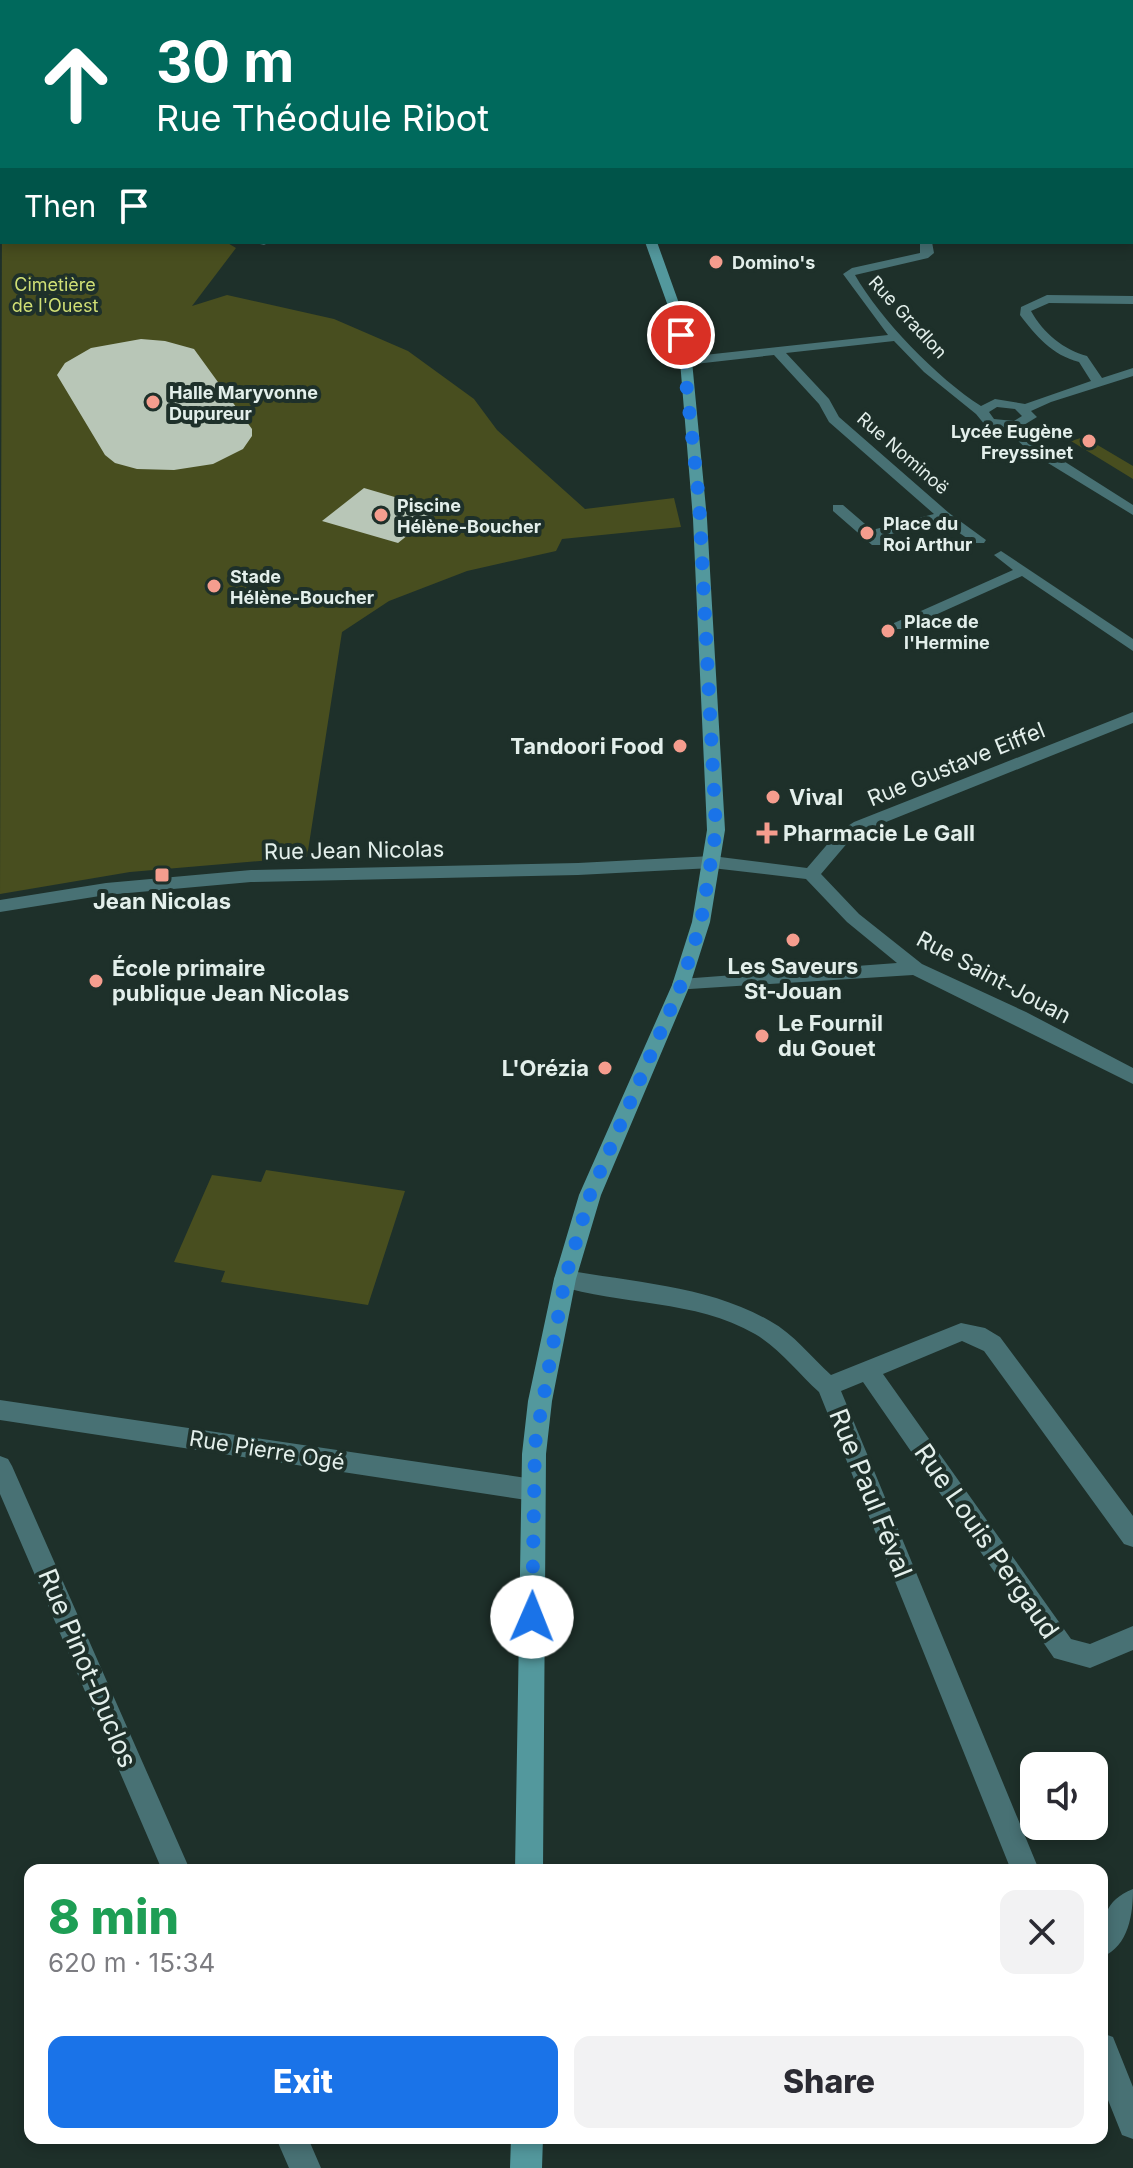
<!DOCTYPE html>
<html lang="en">
<head>
<meta charset="utf-8">
<style>
	body { margin:0; font-family:Inter,sans-serif; background:#f2f2f3; color:#2b2b33; height:100vh; display:flex; flex-direction:column; font-size:30px; white-space:nowrap }
	* { box-sizing:border-box; margin:0 }
	p { font-size:26px; color:#7c7c81 }
	.icon { flex:none; width:44px; height:44px; fill:none; stroke:currentColor; stroke-width:2; stroke-linecap:round; stroke-linejoin:round }
	.map { position:relative; flex:1; overflow:hidden }
	.panel { position:absolute; left:24px; top:1864px; width:1084px; height:280px; display:flex; flex-direction:column; background:#fff; border-radius:16px; box-shadow:0 4px 12px #0003 }
	.panel>* { flex:none }
	.guide { position:absolute; left:0px; top:0px; width:1134px; height:244px; box-shadow:0 4px 12px #0003; background:#00695c; color:#fff; overflow:hidden }
	.buttons { position:absolute; left:1020px; top:1752px; display:grid; gap:16px }
	.buttons a { display:grid; place-items:center; width:88px; height:88px; border-radius:16px; background:#fff; box-shadow:0 4px 12px #0003; font-size:40px }
	.pin { position:absolute; display:grid; place-items:center; width:68px; height:68px; color:#fff; margin:-34px; border:4px solid #fff; border-radius:50%; box-shadow:0 2px 8px #0007 }
	.me { position:absolute; width:88px; margin:-44px; rotate:1deg; stroke-linejoin:round; filter:drop-shadow(0 0 6px #0008) }
	.turn { display:flex; align-items:center; gap:28px; height:168px; padding:0 24px; font-size:36px }
	.turn .icon { width:104px; height:104px; stroke-width:2.5 }
	.turn b { display:block; font-size:56px; line-height:68px }
	.then { display:flex; align-items:center; height:76px; padding:0 24px; background:#0003; gap:16px; font-size:30px }
	.round { display:grid; place-items:center; flex:none; width:84px; height:84px; border-radius:16px; background:#f2f2f3 }
	.summary { display:flex; align-items:center; justify-content:space-between; height:136px; padding:0 24px }
	h1 { font-size:48px; font-weight:800; line-height:60px; color:#1e9e55 }
	.button { display:flex; gap:16px; margin-top:auto; padding:16px 24px }
	.button a { flex:1; height:92px; border-radius:16px; background:#1a73e8; color:#fff; font-size:32px; font-weight:800; line-height:92px; text-align:center }
	.button a+a { background:#f2f2f3; color:#2b2b33 }
	.map>svg:first-child { display:block }
	.green { fill:#484e1f }
	.building { fill:#b8c6b7 }
	.lines { fill:none; stroke-linecap:round; stroke-linejoin:round }
	.street { fill:#487174; fill-rule:evenodd }
	.secondary { fill:#53989d; fill-rule:evenodd }
	.route { stroke:#1a73e8; stroke-width:14; stroke-dasharray:0 25.2 }
	.poi-dot { fill:#f59d8e; stroke:#1e302a; stroke-width:3 }
	.labels { text-anchor:middle; dominant-baseline:central; stroke-width:8; stroke-linejoin:round; paint-order:stroke }
	.far-poi-label { font-size:18px; font-weight:bold; fill:#e3efeb; stroke:#1e302a; text-anchor:start }
	.far-park-label { font-size:18px; fill:#d0df75; stroke:#1e302a }
	.far-street-label { font-size:18px; fill:#e3efeb; stroke:#1e302a }
	.poi-label { font-size:22px; font-weight:bold; fill:#e3efeb; stroke:#1e302a; text-anchor:start }
	.street-label { font-size:22px; fill:#e3efeb; stroke:#1e302a }
	.near-street-label { font-size:26px; fill:#e3efeb; stroke:#1e302a }
</style>
</head>
<body>
<div class="map">
<svg width="1133" height="2168" viewBox="0 0 1133 2168">
	<rect width="100%" height="100%" fill="#1e302a"/>
	<path class="green" d="M 2,216 L 2,242 L 226,242 L 236,248 L 192,306 L 227,295 L 334,319 L 408,351 L 474,399 L 497,430 L 585,509 L 674,498 L 681,527 L 562,539 L 556,551 L 467,571 L 389,601 L 342,632 L 307,857 L 130,872 L 0,894 Z
		M 1084,437 L 1133,466 L 1133,479 L 1071,441 Z
		M 266,1170 L 405,1191 L 368,1305 L 221,1282 L 225,1271 L 174,1262 L 212,1175 L 261,1182 Z"/>
	<path class="building" d="M 141,339 L 165,341 L 194,349 L 252,429 L 252,436 L 243,449 L 213,464 L 174,470 L 137,469 L 115,463 L 105,455 L 57,375 L 65,363 L 91,348 Z
		M 364,488 L 439,510 L 398,543 L 322,521 Z"/>
	<g class="lines">
		<path class="street" d="M 138,0 L 148,0 L 149,2 L 139,2 Z
			M 991,0 L 1009,0 L 1011,2 L 993,2 Z
			M 0,38 L 2,39 L 2,45 L 0,44 Z
			M 1132,44 L 1133,44 L 1133,50 L 1132,50 Z
			M 1132,138 L 1133,138 L 1133,144 L 1132,144 Z
			M 1132,223 L 1133,223 L 1133,229 L 1132,229 Z
			M 252,242 L 270,242 L 264,245 Z
			M 920,242 L 932,242 L 934,253 L 928,258 L 855,275 C 880,319 937,378 981,406 L 995,399 L 1025,404 L 1091,381 L 1079,362 C 1052,355 1036,336 1020,315 L 1021,307 L 1047,295 L 1133,296 L 1133,304 L 1049,303 L 1031,311 C 1043,333 1064,350 1087,356 L 1102,378 L 1133,368 L 1133,376 L 1051,402 L 1031,411 L 1037,417 L 1019,428 L 1040,446 L 1133,505 L 1133,515 L 1030,452 L 1003,427 L 985,425 L 976,414 L 924,372 L 894,341 L 786,353 L 829,399 L 839,417 L 949,513 L 986,540 L 984,543 L 974,543 L 942,521 L 880,537 L 884,542 L 882,545 L 872,545 L 833,511 L 833,505 L 843,505 L 872,530 L 934,514 L 829,422 L 819,404 L 774,355 L 686,365 L 680,361 L 686,357 L 888,335 L 843,274 L 852,268 L 920,253 ZM 997,407 L 1015,409 L 1022,416 L 1014,421 L 994,419 L 989,412 Z
			M 1001,551 L 1133,639 L 1133,651 L 1022,576 L 904,629 L 894,629 L 894,623 L 1013,570 L 994,555 Z
			M 1133,712 L 1133,723 L 866,830 L 849,841 L 821,874 L 859,914 L 922,964 L 1026,1012 L 1133,1068 L 1133,1084 L 913,975 L 674,990 L 672,985 L 674,980 L 681,979 L 897,963 L 847,922 L 806,879 L 712,868 L 578,875 L 251,882 L 106,895 L 0,912 L 0,900 L 106,883 L 251,870 L 578,863 L 712,856 L 807,868 L 837,833 L 854,822 Z
			M 565,1270 C 632,1282 710,1286 770,1321 C 794,1334 811,1357 831,1375 L 961,1323 L 985,1328 L 1000,1337 L 1133,1516 L 1133,1547 L 1124,1544 L 984,1351 L 962,1341 L 883,1374 L 1071,1639 L 1090,1644 L 1133,1626 L 1133,1650 L 1090,1668 L 1054,1658 L 863,1382 L 841,1391 L 1039,1870 L 1011,1870 L 819,1392 C 798,1373 779,1348 755,1334 C 695,1299 621,1306 557,1285 L 554,1279 L 557,1273 Z
			M 0,1400 L 533,1479 L 542,1483 L 545,1490 L 542,1497 L 533,1501 L 0,1420 Z
			M 0,1456 L 8,1459 L 12,1466 L 190,1870 L 162,1870 L 0,1494 Z
			M 1133,1889 C 1133,1914 1129,1946 1102,1957 C 1102,1926 1100,1902 1133,1889 Z
			M 1102,2033 L 1113,2037 L 1133,2087 L 1133,2139 L 1122,2135 L 1102,2085 Z
			M 276,2138 L 308,2138 L 321,2168 L 289,2168 Z"/>
		<path class="secondary" d="M 540,0 L 549,0 L 550,2 L 541,2 Z
			M 0,153 L 2,153 L 0,160 Z
			M 645,242 L 657,242 L 685,320 L 692,361 L 707,519 L 725,830 L 710,922 L 690,985 L 601,1195 L 576,1279 L 552,1401 L 546,1454 L 543,1870 L 515,1870 L 522,1454 L 528,1401 L 554,1279 L 579,1195 L 672,985 L 692,922 L 707,830 L 693,519 L 680,361 L 673,320 Z
			M 511,2138 L 543,2138 L 542,2168 L 510,2168 Z"/>
	</g>
	<g class="lines">
		<path class="route" d="M 532,1617 L 535,1444 L 565,1279 L 590,1195 L 681,985 L 701,922 L 716,830 L 699,500 L 681,335"/>
	</g>
	<g class="poi-dot">
		<circle cx="716" cy="262" r="8"/>
		<circle cx="153" cy="402" r="8"/>
		<circle cx="1089" cy="441" r="8"/>
		<circle cx="381" cy="515" r="8"/>
		<circle cx="867" cy="533" r="8"/>
		<circle cx="214" cy="586" r="8"/>
		<circle cx="888" cy="631" r="8"/>
		<circle cx="680" cy="746" r="8"/>
		<circle cx="773" cy="797" r="8"/>
		<path d="M763 821h8v8h8v8h-8v8h-8v-8h-8v-8h8z"/>
		<rect x="154" y="867" width="16" height="16" rx="4"/>
		<circle cx="793" cy="940" r="8"/>
		<circle cx="96" cy="981" r="8"/>
		<circle cx="762" cy="1036" r="8"/>
		<circle cx="605" cy="1068" r="8"/>
	</g>
	<g class="labels">
		<g class="far-poi-label">
			<text x="732" y="262">Domino's</text>
			<text x="169" y="392">Halle Maryvonne<tspan x="169" dy="21">Dupureur</tspan></text>
			<text x="1073" y="431" text-anchor="end">Lycée Eugène<tspan x="1073" dy="21">Freyssinet</tspan></text>
			<text x="397" y="505">Piscine<tspan x="397" dy="21">Hélène-Boucher</tspan></text>
			<text x="883" y="523">Place du<tspan x="883" dy="21">Roi Arthur</tspan></text>
			<text x="230" y="576">Stade<tspan x="230" dy="21">Hélène-Boucher</tspan></text>
			<text x="904" y="621">Place de<tspan x="904" dy="21">l'Hermine</tspan></text>
		</g>
		<g class="far-park-label">
			<text x="55" y="284">Cimetière<tspan x="55" dy="21">de l'Ouest</tspan></text>
		</g>
		<g class="far-street-label">
			<text transform="translate(908 317) rotate(47)">Rue Gradlon</text>
			<text transform="translate(903 453) rotate(41)">Rue Nominoë</text>
		</g>
		<g class="poi-label">
			<text x="664" y="746" text-anchor="end">Tandoori Food</text>
			<text x="789" y="797">Vival</text>
			<text x="783" y="833">Pharmacie Le Gall</text>
			<text x="162" y="901" text-anchor="middle">Jean Nicolas</text>
			<text x="793" y="966" text-anchor="middle">Les Saveurs<tspan x="793" dy="25">St-Jouan</tspan></text>
			<text x="112" y="968">École primaire<tspan x="112" dy="25">publique Jean Nicolas</tspan></text>
			<text x="778" y="1023">Le Fournil<tspan x="778" dy="25">du Gouet</tspan></text>
			<text x="589" y="1068" text-anchor="end">L'Orézia</text>
		</g>
		<g class="street-label">
			<text transform="translate(956 764) rotate(-22)">Rue Gustave Eiffel</text>
			<text transform="translate(354 850) rotate(-1)">Rue Jean Nicolas</text>
			<text transform="translate(994 977) rotate(28)">Rue Saint-Jouan</text>
			<text transform="translate(267 1450) rotate(9)">Rue Pierre Ogé</text>
		</g>
		<g class="near-street-label">
			<text transform="translate(871 1493) rotate(68)">Rue Paul Féval</text>
			<text transform="translate(987 1541) rotate(55)">Rue Louis Pergaud</text>
			<text transform="translate(88 1668) rotate(67)">Rue Pinot-Duclos</text>
		</g>
	</g>
</svg>
<div class="buttons">
<a><svg class="icon" aria-label="sound" viewBox="0 0 24 24"><path d="M4 9h4l5-4v14l-5-4H4zM17 9q2 3 0 6"/></svg></a>
</div>
<div class="pin" style="left:681px;top:335px;background:#d93025"><svg class="icon" aria-label="arrive" viewBox="0 0 24 24"><path d="M6 21V4h12l-3 4 3 4H6"/></svg></div>
<svg class="me" style="left:532px;top:1617px" viewBox="-20 -20 40 40"><circle r="19" fill="#fff"/><path d="M0-13L10 11 0 6-10 11z" fill="#1a73e8"/></svg>
<div class="guide">
<div class="turn"><svg class="icon" aria-label="ahead" viewBox="0 0 24 24"><path d="M12 20V5M6 11l6-6 6 6"/></svg><div><b>30 m</b>Rue Théodule Ribot</div></div>
<div class="then">Then<svg class="icon" aria-label="arrive" viewBox="0 0 24 24"><path d="M6 21V4h12l-3 4 3 4H6"/></svg></div>
</div>
<section class="panel">
<div class="summary"><div><h1>8 min</h1><p>620 m · 15:34</p></div><a class="round"><svg class="icon" aria-label="close" viewBox="0 0 24 24"><path d="M6 6l12 12M18 6L6 18"/></svg></a></div>
<div class="button"><a>Exit</a><a>Share</a></div>
</section>
</div>
</body>
</html>
